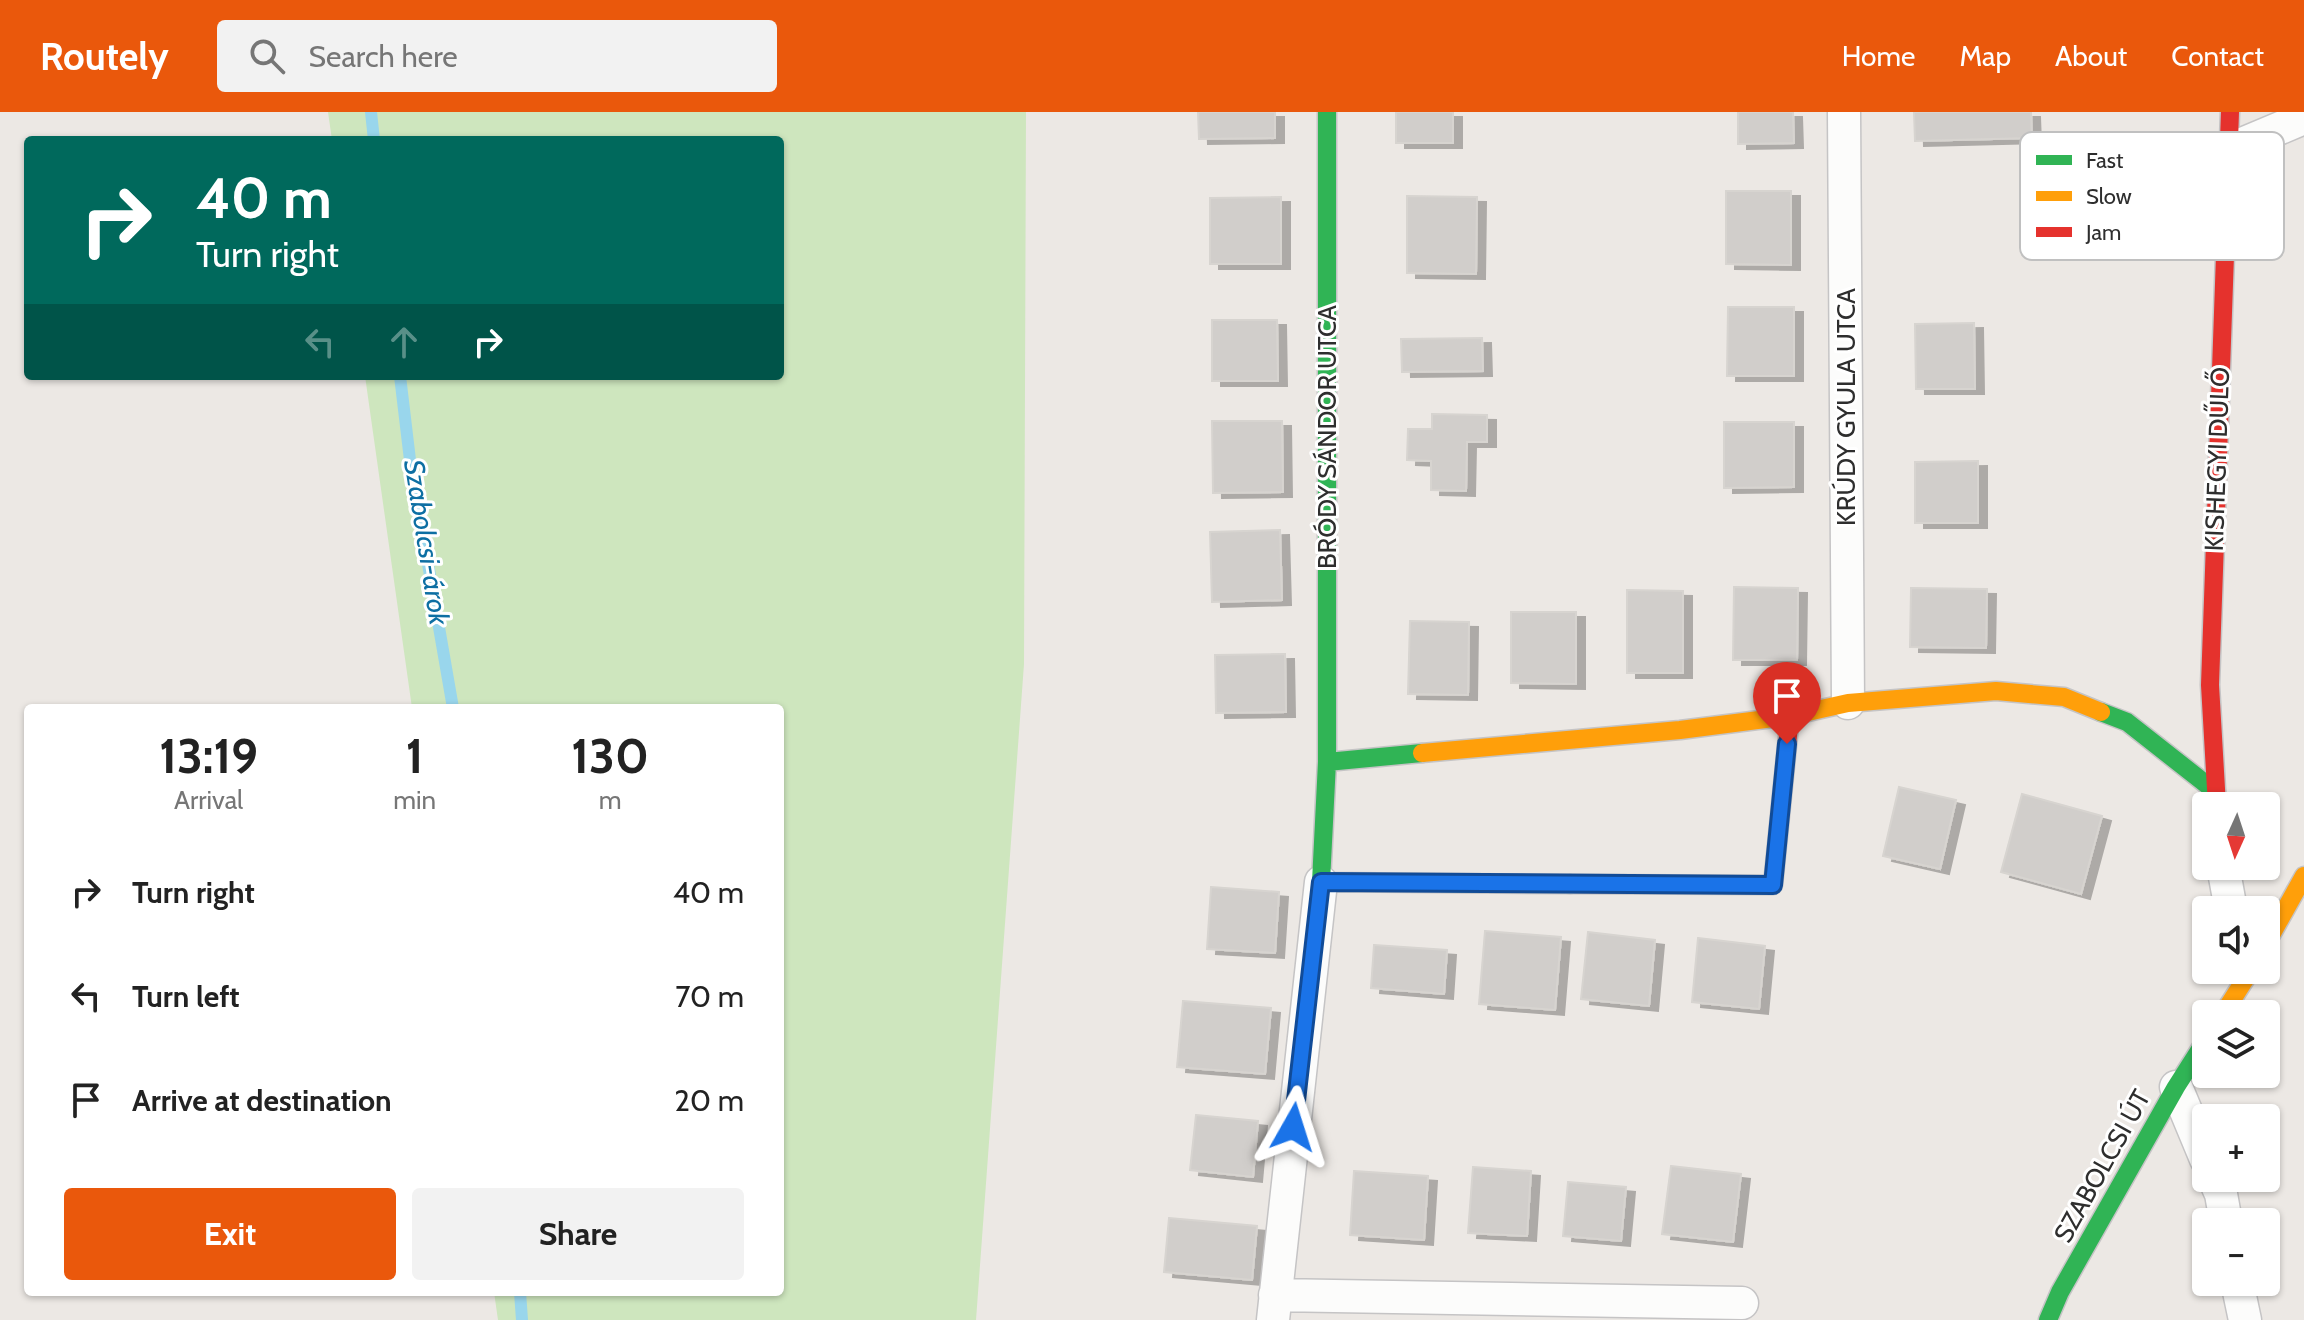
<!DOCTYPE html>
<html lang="en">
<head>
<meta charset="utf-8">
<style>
	body { margin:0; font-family:Cabin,sans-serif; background:#f2f2f2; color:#222; height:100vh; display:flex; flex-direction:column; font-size:30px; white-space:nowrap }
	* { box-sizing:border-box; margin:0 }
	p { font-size:26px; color:#767676 }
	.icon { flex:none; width:44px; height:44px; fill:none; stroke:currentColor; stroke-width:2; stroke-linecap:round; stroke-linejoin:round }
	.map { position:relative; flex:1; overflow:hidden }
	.drawer { position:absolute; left:24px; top:592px; width:760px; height:592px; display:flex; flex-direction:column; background:#fff; border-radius:8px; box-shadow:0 2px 6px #0004 }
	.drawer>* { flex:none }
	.hud { position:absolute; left:24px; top:24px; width:760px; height:244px; border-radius:8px; box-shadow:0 2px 6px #0004; background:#00695c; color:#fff; overflow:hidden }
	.needle { width:52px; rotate:183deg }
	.buttons { position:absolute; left:2192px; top:680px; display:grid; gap:16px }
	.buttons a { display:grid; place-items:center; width:88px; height:88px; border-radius:8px; background:#fff; box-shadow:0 2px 6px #0004; font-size:40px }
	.pin { position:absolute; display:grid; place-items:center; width:68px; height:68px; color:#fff; margin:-82px -34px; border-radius:50% 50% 50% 0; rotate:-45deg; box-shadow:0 0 8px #0007 }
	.pin .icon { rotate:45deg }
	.me { position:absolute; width:88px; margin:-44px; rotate:6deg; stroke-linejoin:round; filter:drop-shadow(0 0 6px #0008) }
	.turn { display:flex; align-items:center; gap:28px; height:168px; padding:0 40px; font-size:36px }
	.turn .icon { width:104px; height:104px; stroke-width:2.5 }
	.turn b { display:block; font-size:56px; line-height:68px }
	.lanes { display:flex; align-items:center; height:76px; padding:0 40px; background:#0003; justify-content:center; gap:40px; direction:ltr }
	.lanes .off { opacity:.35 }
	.eta { display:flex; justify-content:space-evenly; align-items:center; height:136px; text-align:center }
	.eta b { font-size:48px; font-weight:700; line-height:56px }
	.action { display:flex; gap:16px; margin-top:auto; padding:16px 40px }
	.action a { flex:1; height:92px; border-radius:8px; background:#ea580c; color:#fff; font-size:32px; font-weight:700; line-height:92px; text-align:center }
	.action a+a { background:#f2f2f2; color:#222 }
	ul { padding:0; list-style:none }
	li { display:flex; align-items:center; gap:24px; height:104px; padding:0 40px }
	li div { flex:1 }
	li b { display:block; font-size:30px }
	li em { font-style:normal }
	header { display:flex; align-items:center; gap:48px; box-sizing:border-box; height:112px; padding:0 40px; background:#ea580c; color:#fff }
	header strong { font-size:38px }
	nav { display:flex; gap:44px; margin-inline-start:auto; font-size:28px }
	.search { width:560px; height:72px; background:#f2f2f2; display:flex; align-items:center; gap:20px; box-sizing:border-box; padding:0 28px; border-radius:8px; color:#767676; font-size:30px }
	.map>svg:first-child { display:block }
	.green { fill:#cee6be }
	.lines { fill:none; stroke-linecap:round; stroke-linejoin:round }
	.stream { stroke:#99d6ec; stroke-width:12 }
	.building { fill:#d1cecb; stroke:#d7d4d0; stroke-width:2; filter:url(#shadow) }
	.street-casing { stroke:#c5c4c5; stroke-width:35 }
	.fast-casing { stroke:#c5c4c5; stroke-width:21 }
	.slow-casing { stroke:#c5c4c5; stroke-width:21 }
	.jam-casing { stroke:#c5c4c5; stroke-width:21 }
	.street { stroke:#fcfcfb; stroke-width:32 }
	.fast { stroke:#30b455; stroke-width:18 }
	.slow { stroke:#ff9f0a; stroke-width:18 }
	.jam { stroke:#e5322d; stroke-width:18 }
	.route-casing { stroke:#114b97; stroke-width:20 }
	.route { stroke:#1a73e8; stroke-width:14 }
	.labels { text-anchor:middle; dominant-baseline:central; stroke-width:6; stroke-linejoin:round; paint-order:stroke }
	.street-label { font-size:26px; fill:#2e2e2e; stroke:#fff }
	.water-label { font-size:28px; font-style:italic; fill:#0d6fa3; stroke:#fff }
	.key { fill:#fff; stroke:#c0c0c0; stroke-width:2 }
	.key-label { font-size:22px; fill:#2e2e2e }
</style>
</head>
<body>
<header>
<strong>Routely</strong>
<div class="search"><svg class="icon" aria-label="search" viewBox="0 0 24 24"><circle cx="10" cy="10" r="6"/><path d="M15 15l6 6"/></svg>Search here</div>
<nav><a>Home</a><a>Map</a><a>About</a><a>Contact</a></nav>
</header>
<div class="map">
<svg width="2304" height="1208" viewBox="0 0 2304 1208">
	<defs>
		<filter id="shadow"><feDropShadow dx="9" dy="5" stdDeviation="0" flood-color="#0004"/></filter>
	</defs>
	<rect width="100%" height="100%" fill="#ece8e4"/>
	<path class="green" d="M 328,0 L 1026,0 L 1024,552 L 976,1208 L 498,1208 L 494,1180 L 780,1180 L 780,596 L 412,596 L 365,264 L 780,264 L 780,28 L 332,28 Z"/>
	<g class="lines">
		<path class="stream" d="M 371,0 L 374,28
			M 400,264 L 410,348 L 453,596
			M 520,1180 L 522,1208"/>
	</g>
	<path class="building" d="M 1198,0 L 1275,0 L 1275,26 L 1199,27 Z
		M 1396,0 L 1453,0 L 1453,31 L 1396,31 Z
		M 1738,0 L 1793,0 L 1794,31 L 1738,32 Z
		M 1914,0 L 2031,0 L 2032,26 L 1915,29 Z
		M 1726,79 L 1791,79 L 1791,153 L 1726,152 Z
		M 1407,84 L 1477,85 L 1476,162 L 1407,161 Z
		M 1281,85 L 1281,152 L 1210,152 L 1210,86 Z
		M 1728,195 L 1794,195 L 1794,264 L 1727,264 Z
		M 1212,208 L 1277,208 L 1278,269 L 1212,269 Z
		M 1974,211 L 1975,277 L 1916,277 L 1915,212 Z
		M 1482,226 L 1483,259 L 1402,260 L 1401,227 Z
		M 1432,302 L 1487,303 L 1487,330 L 1467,330 L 1466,379 L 1431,378 L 1431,349 L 1407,348 L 1408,317 L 1432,317 Z
		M 1212,309 L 1282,309 L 1283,380 L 1213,381 Z
		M 1724,310 L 1794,310 L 1794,375 L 1724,376 Z
		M 1978,349 L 1978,411 L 1915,411 L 1915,350 Z
		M 1280,418 L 1282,488 L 1212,490 L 1210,420 Z
		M 1734,475 L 1798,476 L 1797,548 L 1733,548 Z
		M 1911,476 L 1987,477 L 1986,536 L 1910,535 Z
		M 1627,478 L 1683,479 L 1683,561 L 1627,561 Z
		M 1511,500 L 1576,500 L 1576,572 L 1511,571 Z
		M 1410,509 L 1469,510 L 1468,583 L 1408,582 Z
		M 1285,542 L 1286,600 L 1216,601 L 1215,543 Z
		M 1899,675 L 1956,688 L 1940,757 L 1883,744 Z
		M 2022,682 L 2102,704 L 2081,782 L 2001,760 Z
		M 1211,775 L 1279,780 L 1275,841 L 1207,837 Z
		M 1485,819 L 1561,825 L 1555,898 L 1479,892 Z
		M 1588,820 L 1655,828 L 1649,894 L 1581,887 Z
		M 1698,826 L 1765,834 L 1759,897 L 1692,890 Z
		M 1374,833 L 1447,838 L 1444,882 L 1371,876 Z
		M 1183,889 L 1271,896 L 1265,962 L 1177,955 Z
		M 1196,1003 L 1258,1009 L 1253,1065 L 1190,1058 Z
		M 1671,1054 L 1741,1062 L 1733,1130 L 1662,1122 Z
		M 1473,1055 L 1531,1059 L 1527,1124 L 1468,1121 Z
		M 1354,1059 L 1428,1064 L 1424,1128 L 1350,1123 Z
		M 1568,1070 L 1626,1075 L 1621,1129 L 1563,1124 Z
		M 1169,1106 L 1257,1114 L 1252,1168 L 1164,1160 Z"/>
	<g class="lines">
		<defs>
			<path id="street" d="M 1844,0 L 1848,591
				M 2228,38 L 2304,6
				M 2223,754 L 2231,798
				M 2176,975 L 2206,1047
				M 2214,1066 L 2221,1082 L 2226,1110
				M 2237,1170 L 2245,1208
				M 1275,1183 L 1742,1191
				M 1273,1208 L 1321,770"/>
			<path id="fast" d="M 1327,0 L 1327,650
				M 2101,600 L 2127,610 L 2216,680
				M 1422,641 L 1327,650 L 1321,770 L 1570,772
				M 2048,1208 L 2060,1180 L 2176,975 L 2206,928"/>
			<path id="slow" d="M 1422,641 L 1680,618 L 1790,604 L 1848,591 L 1996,579 L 2064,585 L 2101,600
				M 2266,832 L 2304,764
				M 2223,902 L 2251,858"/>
			<path id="jam" d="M 2217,694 L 2210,573 L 2230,0
				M 1570,772 L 1773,773 L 1790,604"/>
		</defs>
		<use href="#street" class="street-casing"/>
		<use href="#fast" class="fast-casing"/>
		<use href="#slow" class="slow-casing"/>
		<use href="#jam" class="jam-casing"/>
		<use href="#street" class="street"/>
		<use href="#fast" class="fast"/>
		<use href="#slow" class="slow"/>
		<use href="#jam" class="jam"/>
	</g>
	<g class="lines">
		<defs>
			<path id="route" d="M 1293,1015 L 1321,770 L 1773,773 L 1787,632"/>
		</defs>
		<use href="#route" class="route-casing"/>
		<use href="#route" class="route"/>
	</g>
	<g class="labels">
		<g class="street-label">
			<text transform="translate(1846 295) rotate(-90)">KRÚDY GYULA UTCA</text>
			<text transform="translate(1327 325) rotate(-90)">BRÓDY SÁNDOR UTCA</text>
			<text transform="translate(2217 347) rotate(-88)">KISHEGYI DŰLŐ</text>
			<text transform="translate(2102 1054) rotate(-61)">SZABOLCSI ÚT</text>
		</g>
		<g class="water-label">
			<text transform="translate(427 430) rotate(81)">Szabolcsi-árok</text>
		</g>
	</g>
	<rect x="2020" y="20" width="264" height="128" rx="12" class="key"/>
	<rect x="2036" y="43" width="36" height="10" fill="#30b455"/>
	<rect x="2036" y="79" width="36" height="10" fill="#ff9f0a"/>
	<rect x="2036" y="115" width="36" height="10" fill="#e5322d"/>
	<g class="key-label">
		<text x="2086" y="56">Fast</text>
		<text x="2086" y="92">Slow</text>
		<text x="2086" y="128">Jam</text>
	</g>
</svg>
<div class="buttons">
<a><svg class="needle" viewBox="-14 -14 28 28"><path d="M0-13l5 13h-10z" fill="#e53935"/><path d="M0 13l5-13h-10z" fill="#767676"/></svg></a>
<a><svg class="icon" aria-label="sound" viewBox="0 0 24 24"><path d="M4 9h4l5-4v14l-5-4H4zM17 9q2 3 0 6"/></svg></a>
<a><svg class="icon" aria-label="layers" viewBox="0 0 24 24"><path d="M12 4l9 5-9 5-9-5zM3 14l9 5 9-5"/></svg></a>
<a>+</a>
<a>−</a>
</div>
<div class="pin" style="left:1787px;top:632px;background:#d93025"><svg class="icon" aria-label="arrive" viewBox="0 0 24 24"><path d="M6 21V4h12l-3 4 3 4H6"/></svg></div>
<svg class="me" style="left:1293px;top:1015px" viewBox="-20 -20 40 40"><path d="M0-17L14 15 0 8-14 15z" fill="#1a73e8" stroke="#fff" stroke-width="4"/></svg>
<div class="hud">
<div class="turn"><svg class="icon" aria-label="right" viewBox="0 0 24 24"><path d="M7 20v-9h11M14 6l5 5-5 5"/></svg><div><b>40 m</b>Turn right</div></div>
<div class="lanes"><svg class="icon off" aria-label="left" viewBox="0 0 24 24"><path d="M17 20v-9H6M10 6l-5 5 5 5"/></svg><svg class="icon off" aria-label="ahead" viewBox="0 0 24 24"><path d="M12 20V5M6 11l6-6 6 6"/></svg><svg class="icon" aria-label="right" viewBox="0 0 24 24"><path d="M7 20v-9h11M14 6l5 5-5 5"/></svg></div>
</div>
<section class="drawer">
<div class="eta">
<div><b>13:19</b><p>Arrival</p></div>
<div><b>1</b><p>min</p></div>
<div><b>130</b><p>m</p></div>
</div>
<ul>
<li><svg class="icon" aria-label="right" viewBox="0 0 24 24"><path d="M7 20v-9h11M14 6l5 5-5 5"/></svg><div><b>Turn right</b></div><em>40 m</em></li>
<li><svg class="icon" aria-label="left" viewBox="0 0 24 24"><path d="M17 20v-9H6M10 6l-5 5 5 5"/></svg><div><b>Turn left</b></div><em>70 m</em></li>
<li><svg class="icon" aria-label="arrive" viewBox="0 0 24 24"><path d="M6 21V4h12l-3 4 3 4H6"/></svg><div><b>Arrive at destination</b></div><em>20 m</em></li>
</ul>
<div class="action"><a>Exit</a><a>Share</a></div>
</section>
</div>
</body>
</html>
